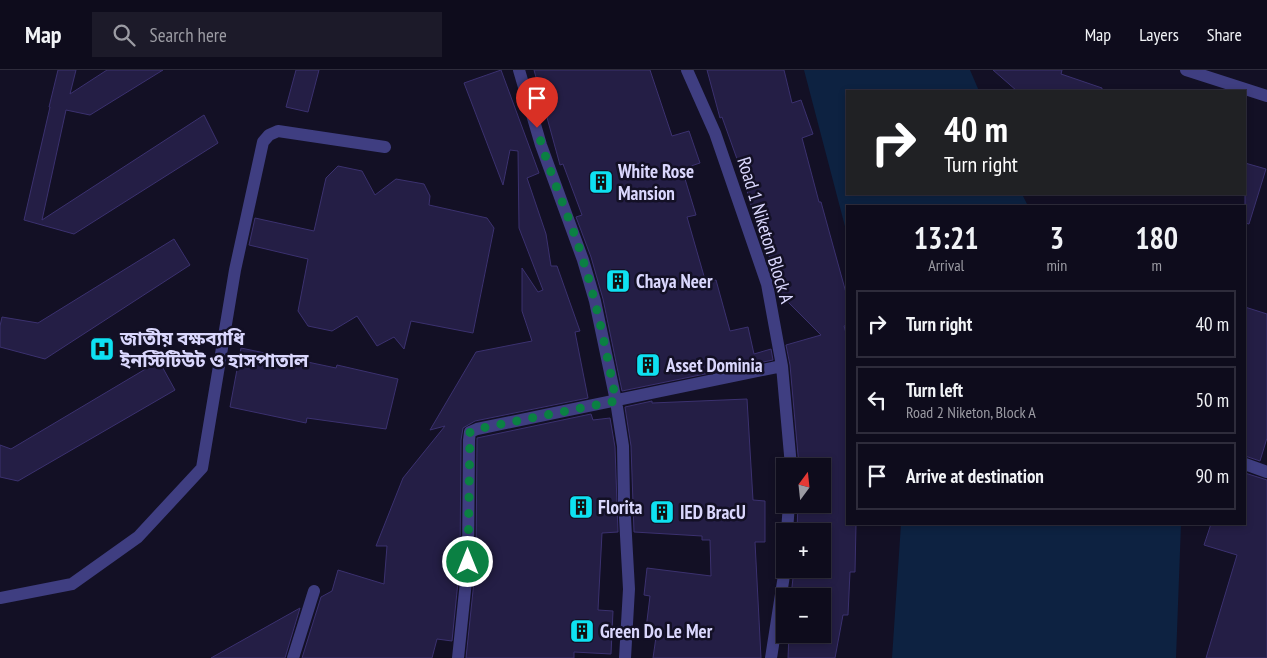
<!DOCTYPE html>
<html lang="en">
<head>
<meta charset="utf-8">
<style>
	body { margin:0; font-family:"PT Sans Narrow","Noto Sans Bengali",sans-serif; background:#1c1a29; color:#f1f3f6; height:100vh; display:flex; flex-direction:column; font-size:19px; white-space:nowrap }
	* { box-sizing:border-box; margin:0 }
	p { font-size:16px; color:#9b9ba3 }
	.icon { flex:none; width:28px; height:28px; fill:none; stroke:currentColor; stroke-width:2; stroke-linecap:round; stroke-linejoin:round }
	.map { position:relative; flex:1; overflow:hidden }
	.details { position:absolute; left:846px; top:135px; width:400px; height:320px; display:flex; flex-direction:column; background:#0e0c1c; border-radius:0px; box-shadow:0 2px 8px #0003,0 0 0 1px #2e2c3b }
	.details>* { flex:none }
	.guide { position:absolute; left:846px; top:20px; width:400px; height:105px; border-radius:0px; box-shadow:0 2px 8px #0003,0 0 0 1px #2e2c3b; background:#202124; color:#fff; overflow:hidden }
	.needle { width:32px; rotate:15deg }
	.buttons { position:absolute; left:776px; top:388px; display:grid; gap:10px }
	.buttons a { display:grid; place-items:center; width:55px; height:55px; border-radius:0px; background:#0e0c1c; box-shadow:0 2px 8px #0003,0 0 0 1px #2e2c3b; font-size:25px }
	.pin { position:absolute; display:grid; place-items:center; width:42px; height:42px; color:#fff; margin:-51px -21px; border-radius:50% 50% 50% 0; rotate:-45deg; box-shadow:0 0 5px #0007 }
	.pin .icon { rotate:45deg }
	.me { position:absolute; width:55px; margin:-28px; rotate:0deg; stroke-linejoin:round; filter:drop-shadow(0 0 4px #0008) }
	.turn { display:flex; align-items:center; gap:18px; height:105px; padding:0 15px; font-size:22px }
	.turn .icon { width:65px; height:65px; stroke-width:2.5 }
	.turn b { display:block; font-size:35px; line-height:42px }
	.eta { display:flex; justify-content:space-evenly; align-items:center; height:85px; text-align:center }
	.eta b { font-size:30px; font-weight:600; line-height:35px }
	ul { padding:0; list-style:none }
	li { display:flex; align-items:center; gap:15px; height:68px; margin:0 10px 8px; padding:0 5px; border:2px solid #2e2c3b; border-radius:0px }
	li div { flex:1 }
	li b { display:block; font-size:19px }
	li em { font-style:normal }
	header { display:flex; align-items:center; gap:30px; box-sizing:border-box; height:70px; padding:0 25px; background:#0e0c1c; border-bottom:1px solid #2e2c3b }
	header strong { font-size:24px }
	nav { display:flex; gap:28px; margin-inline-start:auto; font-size:18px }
	.search { width:350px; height:45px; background:#1c1a29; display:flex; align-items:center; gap:12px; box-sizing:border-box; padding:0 18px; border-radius:0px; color:#9b9ba3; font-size:19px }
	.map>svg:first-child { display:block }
	.water { fill:#0d2241 }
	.building { fill:#241e45; stroke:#3b316f }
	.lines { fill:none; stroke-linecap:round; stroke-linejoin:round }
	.minor { stroke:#3f3e81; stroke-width:12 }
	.route { stroke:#0b8043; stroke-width:9; stroke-dasharray:0 16.2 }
	.labels { text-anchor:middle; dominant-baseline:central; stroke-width:5; stroke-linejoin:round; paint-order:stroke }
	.poi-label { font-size:19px; font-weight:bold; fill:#dad7fd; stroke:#131025; text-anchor:start }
	.street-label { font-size:19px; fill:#dad7fd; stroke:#131025 }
</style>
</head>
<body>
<header>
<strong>Map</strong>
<div class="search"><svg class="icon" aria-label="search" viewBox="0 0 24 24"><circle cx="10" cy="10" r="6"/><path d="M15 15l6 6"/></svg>Search here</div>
<nav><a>Map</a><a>Layers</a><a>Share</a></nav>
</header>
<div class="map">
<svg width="1267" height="588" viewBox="0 0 1267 588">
	<rect width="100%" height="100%" fill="#131025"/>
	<path class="water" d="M 804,0 L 970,0 L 979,21 L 848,21 L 848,124 L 1022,124 L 1028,136 L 848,136 L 847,164 Z
		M 901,454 L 1181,454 L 1176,588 L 892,588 Z"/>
	<path class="building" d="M 58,0 L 76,0 L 70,24 L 107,0 L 163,0 L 90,45 L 66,40 L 42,150 L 204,45 L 218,73 L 74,164 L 24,150 L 50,37 L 49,37 Z
		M 296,0 L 319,0 L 308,42 L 286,37 Z
		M 501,0 L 539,103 L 527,108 L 546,164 L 551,196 L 557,196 L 580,261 L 575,262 L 588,328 L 475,351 L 463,358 L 461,370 L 460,492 L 452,571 L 437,569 L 432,588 L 302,588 L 321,527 L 332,521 L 338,500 L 384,514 L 387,476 L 376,476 L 403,408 L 445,356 L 430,360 L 476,282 L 532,271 L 522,241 L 522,198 L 538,222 L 543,220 L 519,158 L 518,81 L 510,80 L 503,115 L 464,13 Z
		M 534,0 L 650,0 L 672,66 L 689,61 L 700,93 L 682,99 L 696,145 L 687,147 L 706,213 L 716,210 L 730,261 L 748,257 L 754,284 L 771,279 L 773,290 L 622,321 L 603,229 L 591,187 L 576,147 L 582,145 L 563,94 L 560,95 Z
		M 707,0 L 784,0 L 792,33 L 801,30 L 813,64 L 802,68 L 819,132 L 821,132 L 848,230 L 848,255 L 844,256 L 848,270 L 848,454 L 856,454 L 855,502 L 850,502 L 848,545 L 843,545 L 835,588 L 788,588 L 789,564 L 822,564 L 822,526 L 791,526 L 794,499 L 822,499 L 822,461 L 797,461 L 798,434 L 822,434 L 822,396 L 799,396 L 790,295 L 786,275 L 821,265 L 779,223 L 757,141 L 753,142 L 742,103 L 722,47 L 720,48 Z
		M 993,0 L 1062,0 L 1061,4 L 1102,18 L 1102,21 L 1017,21 Z
		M 1245,93 L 1266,99 L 1249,154 L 1245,153 Z
		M 338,96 L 362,101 L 375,125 L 396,109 L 424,114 L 430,126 L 429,135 L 487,148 L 494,158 L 473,263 L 411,251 L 404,279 L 394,267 L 377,276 L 357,246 L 332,261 L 308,256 L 298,241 L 308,189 L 249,175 L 255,148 L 314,161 L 326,108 Z
		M 174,169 L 190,195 L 45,289 L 0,277 L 0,256 L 2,247 L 38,253 Z
		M 1245,237 L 1267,244 L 1267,368 L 1260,391 L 1245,386 Z
		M 241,278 L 336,298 L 337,295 L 398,309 L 386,359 L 307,348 L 306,353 L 230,337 Z
		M 159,291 L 175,320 L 18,411 L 0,407 L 0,375 L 11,379 Z
		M 747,329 L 753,430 L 765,431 L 765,472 L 755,472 L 761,588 L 653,588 L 657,560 L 646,559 L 650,526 L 644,525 L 647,498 L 711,506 L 710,470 L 702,470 L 702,466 L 634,462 L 631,376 L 625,337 L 652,331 L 652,333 Z
		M 591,344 L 593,350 L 610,348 L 615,377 L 618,462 L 602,463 L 598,540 L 613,541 L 611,584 L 574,582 L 574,588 L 466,588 L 476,492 L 477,368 Z
		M 1245,403 L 1267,410 L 1267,588 L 1206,588 L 1237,485 L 1204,475 L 1211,454 L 1245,454 Z
		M 300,538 L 285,588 L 211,588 Z"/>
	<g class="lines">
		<path class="minor" d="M 519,0 L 541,75 L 583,190 L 595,231 L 616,331 L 623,376 L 624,430 L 629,519 L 625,588
			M 687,0 L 715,63 L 767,214 L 782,296 L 791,396
			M 1186,0 L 1267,26
			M 1245,394 L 1267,402
			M 787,461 L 789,434
			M 0,528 L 72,514 L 138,467 L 202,398 L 235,200 L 263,72 L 269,65 L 278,61 L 385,77
			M 293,588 L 314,521
			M 458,588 L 468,492 L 469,370 L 470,362 L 477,359 L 782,296
			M 771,588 L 785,499"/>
	</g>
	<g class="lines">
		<path class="route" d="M 468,492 L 470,362 L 477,359 L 616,331 C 607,285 598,238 584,193 C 570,147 549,104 537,58"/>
	</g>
	<defs>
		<symbol id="building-square" viewBox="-11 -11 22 22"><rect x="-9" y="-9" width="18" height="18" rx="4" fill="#0ee1f1" stroke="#131025"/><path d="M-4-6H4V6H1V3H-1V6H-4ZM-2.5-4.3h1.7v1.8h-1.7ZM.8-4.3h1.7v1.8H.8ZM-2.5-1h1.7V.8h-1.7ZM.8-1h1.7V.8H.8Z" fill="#111"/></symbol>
		<symbol id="hospital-square" viewBox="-11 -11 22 22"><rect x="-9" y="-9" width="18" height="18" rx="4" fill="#0ee1f1" stroke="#131025"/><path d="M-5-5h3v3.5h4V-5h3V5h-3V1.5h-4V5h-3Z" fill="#111"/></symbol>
	</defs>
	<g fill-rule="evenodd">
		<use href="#building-square" x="587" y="98" width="28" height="28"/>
		<use href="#building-square" x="604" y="197" width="28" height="28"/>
		<use href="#hospital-square" x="88" y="265" width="28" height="28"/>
		<use href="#building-square" x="634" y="281" width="28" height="28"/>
		<use href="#building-square" x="567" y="423" width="28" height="28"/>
		<use href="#building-square" x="648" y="428" width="28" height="28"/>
		<use href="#building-square" x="568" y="547" width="28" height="28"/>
	</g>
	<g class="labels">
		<g class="poi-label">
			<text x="618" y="101">White Rose<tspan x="618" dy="22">Mansion</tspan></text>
			<text x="636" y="211">Chaya Neer</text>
			<text x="120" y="268">জাতীয় বক্ষব্যাধি<tspan x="120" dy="22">ইনস্টিটিউট ও হাসপাতাল</tspan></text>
			<text x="666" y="295">Asset Dominia</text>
			<text x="598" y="437">Florita</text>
			<text x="680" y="442">IED BracU</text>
			<text x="600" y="561">Green Do Le Mer</text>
		</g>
		<g class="street-label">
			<text transform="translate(766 160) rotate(73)">Road 1 Niketon Block A</text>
		</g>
	</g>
</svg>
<div class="buttons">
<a><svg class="needle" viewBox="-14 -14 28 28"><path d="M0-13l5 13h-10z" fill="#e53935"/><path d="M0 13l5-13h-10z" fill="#9b9ba3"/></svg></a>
<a>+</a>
<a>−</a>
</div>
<div class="pin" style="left:537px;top:58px;background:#d93025"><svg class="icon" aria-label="arrive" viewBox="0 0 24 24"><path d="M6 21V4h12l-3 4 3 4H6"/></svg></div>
<svg class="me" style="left:468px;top:492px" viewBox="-20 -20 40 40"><circle r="17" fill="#0b8043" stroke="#fff" stroke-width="3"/><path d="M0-11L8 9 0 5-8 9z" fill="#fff"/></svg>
<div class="guide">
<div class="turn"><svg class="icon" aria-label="right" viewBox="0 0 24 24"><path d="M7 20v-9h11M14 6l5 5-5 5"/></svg><div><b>40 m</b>Turn right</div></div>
</div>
<section class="details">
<div class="eta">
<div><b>13:21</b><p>Arrival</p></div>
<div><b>3</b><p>min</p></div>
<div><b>180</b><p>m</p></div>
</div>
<ul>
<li><svg class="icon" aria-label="right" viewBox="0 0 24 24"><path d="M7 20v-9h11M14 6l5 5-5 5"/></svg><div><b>Turn right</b></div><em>40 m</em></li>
<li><svg class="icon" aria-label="left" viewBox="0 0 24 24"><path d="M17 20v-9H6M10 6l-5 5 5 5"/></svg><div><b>Turn left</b><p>Road 2 Niketon, Block A</p></div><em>50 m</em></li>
<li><svg class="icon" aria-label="arrive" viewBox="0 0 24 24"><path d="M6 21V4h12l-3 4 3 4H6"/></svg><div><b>Arrive at destination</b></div><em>90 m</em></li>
</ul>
</section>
</div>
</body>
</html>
